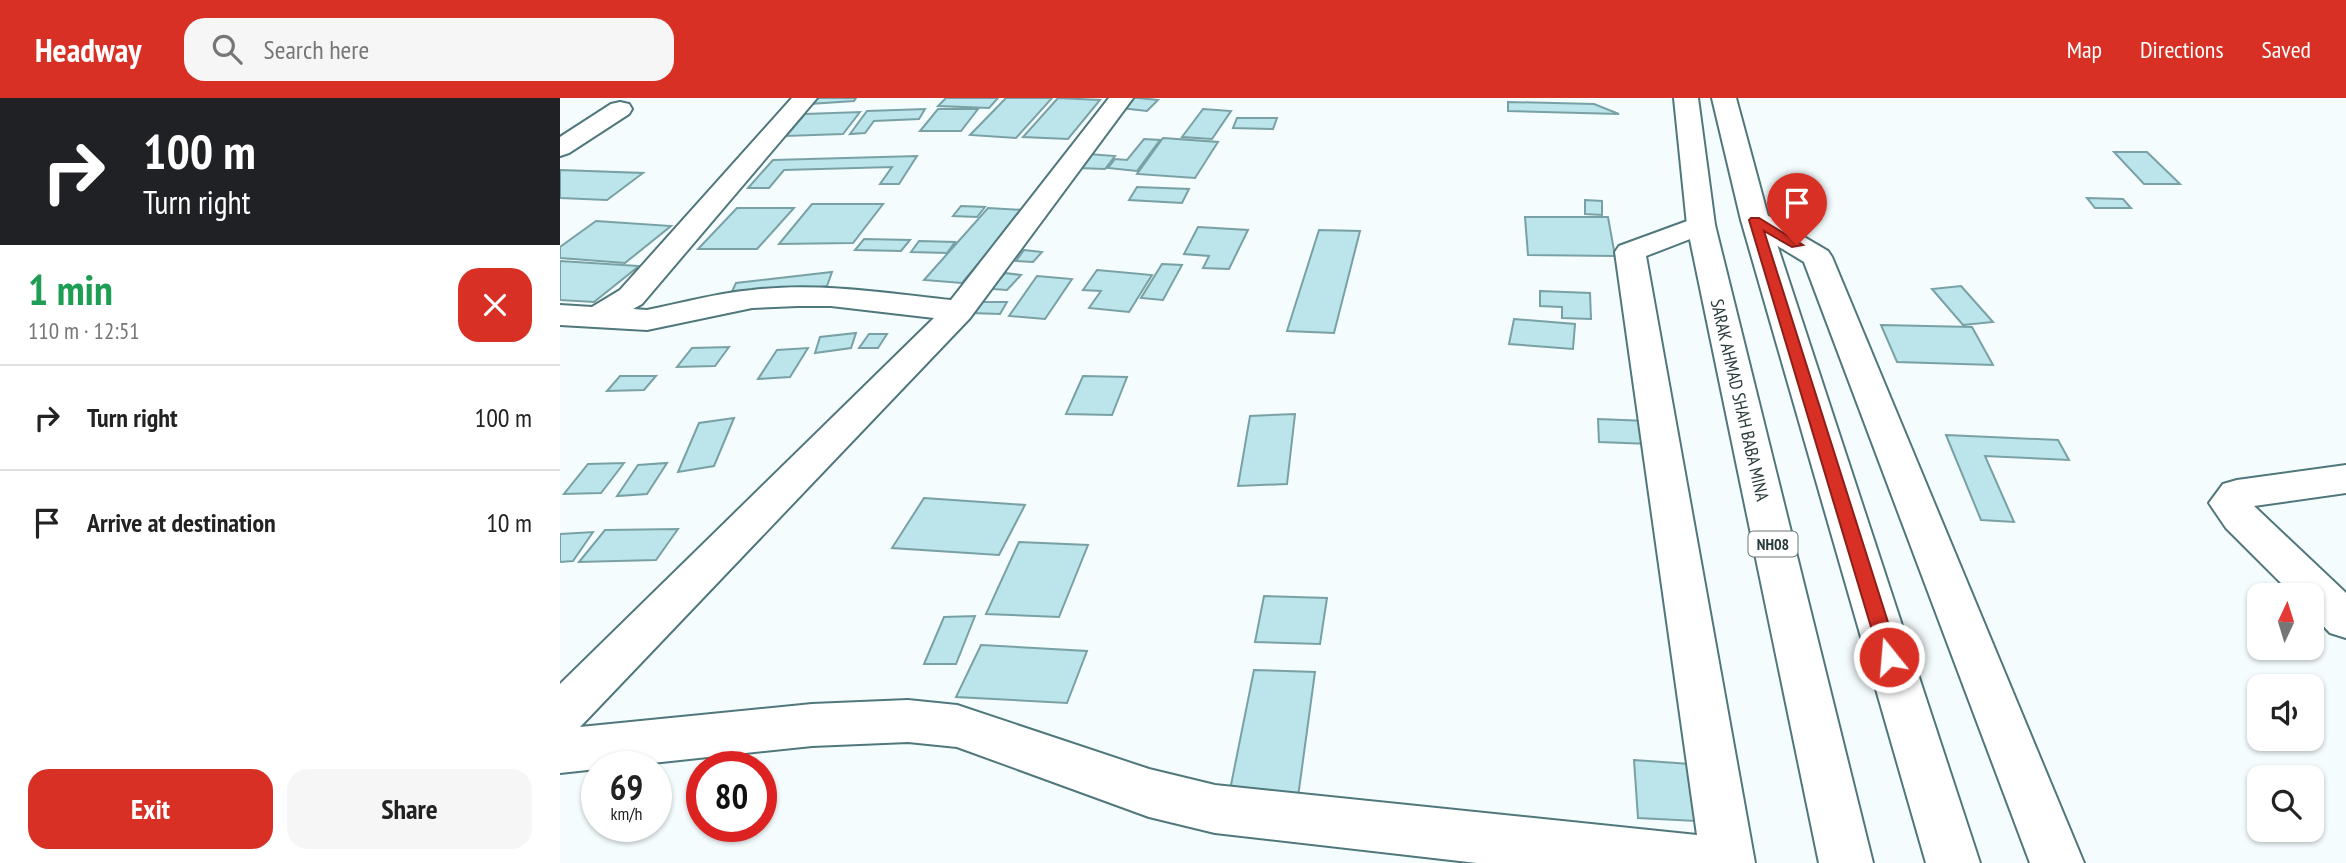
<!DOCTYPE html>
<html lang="en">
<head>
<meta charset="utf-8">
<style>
	body { margin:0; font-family:"PT Sans Narrow",sans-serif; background:#f6f6f6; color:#222; height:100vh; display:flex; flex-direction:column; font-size:26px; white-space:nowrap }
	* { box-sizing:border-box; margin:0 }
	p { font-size:23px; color:#767676 }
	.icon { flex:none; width:38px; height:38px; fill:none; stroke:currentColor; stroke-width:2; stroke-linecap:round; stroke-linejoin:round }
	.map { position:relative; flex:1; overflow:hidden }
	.sheet { display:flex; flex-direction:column; background:#fff; width:560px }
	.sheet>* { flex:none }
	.guide { background:#202124; color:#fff; overflow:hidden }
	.needle { width:46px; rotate:4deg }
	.controls { position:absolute; left:1687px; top:485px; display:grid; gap:14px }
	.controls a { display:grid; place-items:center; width:77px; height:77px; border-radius:14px; background:#fff; box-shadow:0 2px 5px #0004; font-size:35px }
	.speed { position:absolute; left:21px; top:653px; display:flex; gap:14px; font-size:35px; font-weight:700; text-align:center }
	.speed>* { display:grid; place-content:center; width:91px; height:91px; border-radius:50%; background:#fff; box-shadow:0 2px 5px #0004; line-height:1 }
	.speed small { font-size:18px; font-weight:400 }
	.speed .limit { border:10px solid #d22; background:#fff; color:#111 }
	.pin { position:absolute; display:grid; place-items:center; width:60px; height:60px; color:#fff; margin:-72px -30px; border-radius:50% 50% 50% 0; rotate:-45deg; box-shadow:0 0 7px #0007 }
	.pin .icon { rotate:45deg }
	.me { position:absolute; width:77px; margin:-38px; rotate:343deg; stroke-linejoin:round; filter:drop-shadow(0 0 5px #0008) }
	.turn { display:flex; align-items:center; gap:24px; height:147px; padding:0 28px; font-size:32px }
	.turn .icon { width:91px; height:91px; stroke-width:2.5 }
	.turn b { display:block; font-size:49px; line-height:60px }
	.round { display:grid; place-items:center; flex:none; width:74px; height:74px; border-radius:21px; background:#f6f6f6 }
	.summary { display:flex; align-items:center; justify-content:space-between; height:119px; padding:0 28px }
	h1 { font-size:42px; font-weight:800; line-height:52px; color:#1e9e55 }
	.cta { display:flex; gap:14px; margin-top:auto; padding:14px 28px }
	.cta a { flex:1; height:80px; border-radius:21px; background:#d93025; color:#fff; font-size:28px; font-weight:800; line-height:80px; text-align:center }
	.cta a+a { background:#f6f6f6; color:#222 }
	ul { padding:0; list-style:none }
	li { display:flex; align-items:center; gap:21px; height:105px; padding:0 28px; border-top:2px solid #e0e0e0 }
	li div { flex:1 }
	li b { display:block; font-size:26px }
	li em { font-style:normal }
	header { display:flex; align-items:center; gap:42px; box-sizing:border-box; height:98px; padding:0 35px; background:#d93025; color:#fff }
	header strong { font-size:33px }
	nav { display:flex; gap:38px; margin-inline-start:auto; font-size:24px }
	.search { width:490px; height:63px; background:#f6f6f6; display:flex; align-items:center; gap:18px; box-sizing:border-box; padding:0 24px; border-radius:21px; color:#767676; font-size:26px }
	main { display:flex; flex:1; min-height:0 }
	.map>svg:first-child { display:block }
	.building { fill:#bbe5ea; stroke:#79a1a5; stroke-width:2 }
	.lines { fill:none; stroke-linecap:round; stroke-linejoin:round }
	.minor-casing { stroke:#50777b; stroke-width:4 }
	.highway-casing { stroke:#50777b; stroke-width:4 }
	.minor { fill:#fff; fill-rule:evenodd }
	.highway { fill:#fff; fill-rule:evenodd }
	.route { fill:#d93025; stroke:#8d1f18; stroke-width:2 }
	.labels { text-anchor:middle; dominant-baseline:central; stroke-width:7; stroke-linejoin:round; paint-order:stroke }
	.shield { fill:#fff; stroke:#6a7676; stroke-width:2 }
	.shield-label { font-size:16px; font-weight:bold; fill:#2a3b3c }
	.street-label { font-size:18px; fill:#2a3b3c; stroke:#fff }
</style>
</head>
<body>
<header>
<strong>Headway</strong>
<div class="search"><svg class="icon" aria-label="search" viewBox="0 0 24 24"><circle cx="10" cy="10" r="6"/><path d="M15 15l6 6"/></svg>Search here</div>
<nav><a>Map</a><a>Directions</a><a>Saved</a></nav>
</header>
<main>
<section class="sheet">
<div class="guide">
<div class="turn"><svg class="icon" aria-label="right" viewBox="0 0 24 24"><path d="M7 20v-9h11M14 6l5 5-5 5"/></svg><div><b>100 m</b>Turn right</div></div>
</div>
<div class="summary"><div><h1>1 min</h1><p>110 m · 12:51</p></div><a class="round" style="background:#d93025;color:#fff"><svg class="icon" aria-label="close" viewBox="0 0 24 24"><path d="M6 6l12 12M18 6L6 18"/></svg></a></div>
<ul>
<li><svg class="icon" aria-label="right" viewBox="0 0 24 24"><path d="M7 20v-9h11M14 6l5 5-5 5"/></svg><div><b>Turn right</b></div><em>100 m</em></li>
<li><svg class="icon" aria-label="arrive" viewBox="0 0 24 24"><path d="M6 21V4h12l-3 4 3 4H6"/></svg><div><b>Arrive at destination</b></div><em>10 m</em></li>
</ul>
<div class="cta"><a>Exit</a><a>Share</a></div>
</section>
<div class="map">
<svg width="1786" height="765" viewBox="0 0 1786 765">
	<rect width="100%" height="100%" fill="#f4fcfd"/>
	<path class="building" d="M 252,0 L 296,0 L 294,3 L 248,6 Z
		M 386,0 L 438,0 L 429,10 L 378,8 Z
		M 446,0 L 492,0 L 456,40 L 410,37 Z
		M 498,0 L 540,2 L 508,41 L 463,39 Z
		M 571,0 L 578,0 L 598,2 L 587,13 L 560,10 Z
		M 948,4 L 1034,6 L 1059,16 L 948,13 Z
		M 365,11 L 359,21 L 314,23 L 305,35 L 290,36 L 307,13 Z
		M 378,11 L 418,11 L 401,33 L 360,33 Z
		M 643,11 L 671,13 L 652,41 L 622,39 Z
		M 300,14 L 283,36 L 226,38 L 245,16 Z
		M 677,20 L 717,20 L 713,31 L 673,30 Z
		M 603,40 L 658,44 L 635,80 L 577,76 Z
		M 584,41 L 600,42 L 577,73 L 548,70 L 555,61 L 567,62 Z
		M 1554,54 L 1587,54 L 1620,86 L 1584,86 Z
		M 528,56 L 555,58 L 545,71 L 518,70 Z
		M 357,58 L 339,86 L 320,86 L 332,69 L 224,72 L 209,90 L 188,90 L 213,62 Z
		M 0,72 L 83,75 L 47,102 L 0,100 Z
		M 577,89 L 629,91 L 622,105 L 569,102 Z
		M 1527,100 L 1563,101 L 1571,110 L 1535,110 Z
		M 1025,102 L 1042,103 L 1042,117 L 1025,116 Z
		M 252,106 L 323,106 L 293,145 L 219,146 Z
		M 401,108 L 425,109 L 417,119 L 393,118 Z
		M 177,110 L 234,110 L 197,151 L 138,151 Z
		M 428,110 L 463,112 L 402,185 L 364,182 Z
		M 965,119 L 1048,119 L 1055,158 L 968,157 Z
		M 36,123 L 111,128 L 65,165 L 0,160 L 0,149 Z
		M 638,129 L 688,132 L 669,171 L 643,170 L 649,158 L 624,156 Z
		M 759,132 L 800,133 L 774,235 L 727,233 Z
		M 304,141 L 350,142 L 341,153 L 295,152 Z
		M 359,143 L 395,144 L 387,155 L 351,154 Z
		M 464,152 L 482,154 L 473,164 L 456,163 Z
		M 0,163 L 79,168 L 34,204 L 0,202 Z
		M 602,166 L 622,167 L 603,202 L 581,200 Z
		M 537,172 L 592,177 L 569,214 L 529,210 L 541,193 L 523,192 Z
		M 272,174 L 267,188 L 169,200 L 176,185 Z
		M 445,175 L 461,177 L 447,192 L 431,191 Z
		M 477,178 L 512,181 L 485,221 L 449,218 Z
		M 1401,188 L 1433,224 L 1403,227 L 1372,191 Z
		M 980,193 L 1030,195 L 1031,221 L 1002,220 L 1002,209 L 980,208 Z
		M 419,204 L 447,204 L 440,216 L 411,215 Z
		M 954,221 L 1015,226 L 1013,251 L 949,246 Z
		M 1321,227 L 1412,229 L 1433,267 L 1337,264 Z
		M 296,235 L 291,250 L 255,255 L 260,239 Z
		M 309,236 L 327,236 L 318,250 L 299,250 Z
		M 169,249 L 155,268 L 117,269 L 132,250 Z
		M 248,250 L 230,279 L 198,281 L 217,252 Z
		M 60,278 L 96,278 L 84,292 L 47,293 Z
		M 523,278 L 567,279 L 552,317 L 506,316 Z
		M 735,316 L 727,386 L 678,388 L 690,318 Z
		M 174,320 L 154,368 L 118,374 L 139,325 Z
		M 1038,321 L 1087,323 L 1090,346 L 1039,344 Z
		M 1386,337 L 1498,342 L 1509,362 L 1425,358 L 1454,424 L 1421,422 Z
		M 64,365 L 41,395 L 4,396 L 28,366 Z
		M 107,365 L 87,396 L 57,398 L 78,367 Z
		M 364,400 L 465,407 L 439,457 L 332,450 Z
		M 118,431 L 96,462 L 19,464 L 45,432 Z
		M 33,434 L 13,463 L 0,464 L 0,436 Z
		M 459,444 L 528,447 L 499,519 L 426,516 Z
		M 704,498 L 767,500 L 760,546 L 695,544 Z
		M 415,518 L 396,566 L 364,566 L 384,519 Z
		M 421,547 L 527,553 L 507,605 L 396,599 Z
		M 694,572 L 755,574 L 738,699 L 669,697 Z
		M 1074,662 L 1130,666 L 1136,723 L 1078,720 Z"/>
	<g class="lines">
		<defs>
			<path id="minor" d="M 232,0 L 257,0 L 82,206 L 73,211 L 87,212 C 122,205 157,195 192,192 C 258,184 325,195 391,202 L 549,0 L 573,0 L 410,220 L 20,629 L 252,606 L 348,602 L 397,607 L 589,671 L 655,687 L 1137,737 L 1055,154 L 1059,148 L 1141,118 L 1151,121 L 1155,127 L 1151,133 L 1086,158 L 1195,765 L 917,765 L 655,735 L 589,719 L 397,649 L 348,644 L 252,648 L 64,668 L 37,668 L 37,671 L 0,675 L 0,586 L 374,220 L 271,208 L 238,208 L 192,210 L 87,232 L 0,227 L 0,207 L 32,209 L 60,192 Z
				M 60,4 L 69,6 L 72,11 L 69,16 L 9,55 L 0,58 L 0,39 L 51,6 Z
				M 1195,113 L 1205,116 L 1268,153 L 1272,159 L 1524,765 L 1470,765 L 1244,164 L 1185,128 L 1181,122 L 1185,116 Z
				M 1786,367 L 1786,395 L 1694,408 L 1786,495 L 1786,540 L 1770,535 L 1752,516 L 1752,497 L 1733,497 L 1666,430 L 1649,405 L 1663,386 L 1677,382 Z"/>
			<path id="highway" d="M 1114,0 L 1138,0 L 1155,127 L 1313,765 L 1259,765 L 1127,127 Z
				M 1152,0 L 1176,0 L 1209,122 L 1420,765 L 1366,765 L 1181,122 Z"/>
		</defs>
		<use href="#minor" class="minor-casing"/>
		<use href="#highway" class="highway-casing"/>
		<use href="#minor" class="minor"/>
		<use href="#highway" class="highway"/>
	</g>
	<path class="route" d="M 1191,120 L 1199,120 L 1243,147 L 1232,149 L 1204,133 L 1339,559 L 1336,565 L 1329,567 L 1323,565 L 1320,559 L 1189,122 Z"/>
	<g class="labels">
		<rect class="shield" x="1188.5" y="433.5" width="49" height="25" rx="5"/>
		<g class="shield-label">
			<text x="1213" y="446">NH08</text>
		</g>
		<g class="street-label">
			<text transform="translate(1180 302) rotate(77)">SARAK AHMAD SHAH BABA MINA</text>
		</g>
	</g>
</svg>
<div class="controls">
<a><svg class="needle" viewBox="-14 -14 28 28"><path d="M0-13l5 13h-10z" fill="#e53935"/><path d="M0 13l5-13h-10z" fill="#767676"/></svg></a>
<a><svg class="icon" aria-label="sound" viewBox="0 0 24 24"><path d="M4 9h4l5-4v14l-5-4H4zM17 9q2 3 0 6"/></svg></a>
<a><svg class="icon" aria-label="search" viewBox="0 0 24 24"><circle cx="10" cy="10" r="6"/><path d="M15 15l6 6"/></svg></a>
</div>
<div class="speed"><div>69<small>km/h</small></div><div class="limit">80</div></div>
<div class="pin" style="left:1237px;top:147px;background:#d93025"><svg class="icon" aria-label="arrive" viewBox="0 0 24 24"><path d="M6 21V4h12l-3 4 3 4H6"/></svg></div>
<svg class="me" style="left:1329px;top:559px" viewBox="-20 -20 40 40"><circle r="17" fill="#d93025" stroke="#fff" stroke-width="3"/><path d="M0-11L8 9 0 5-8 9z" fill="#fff"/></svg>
</div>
</main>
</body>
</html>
